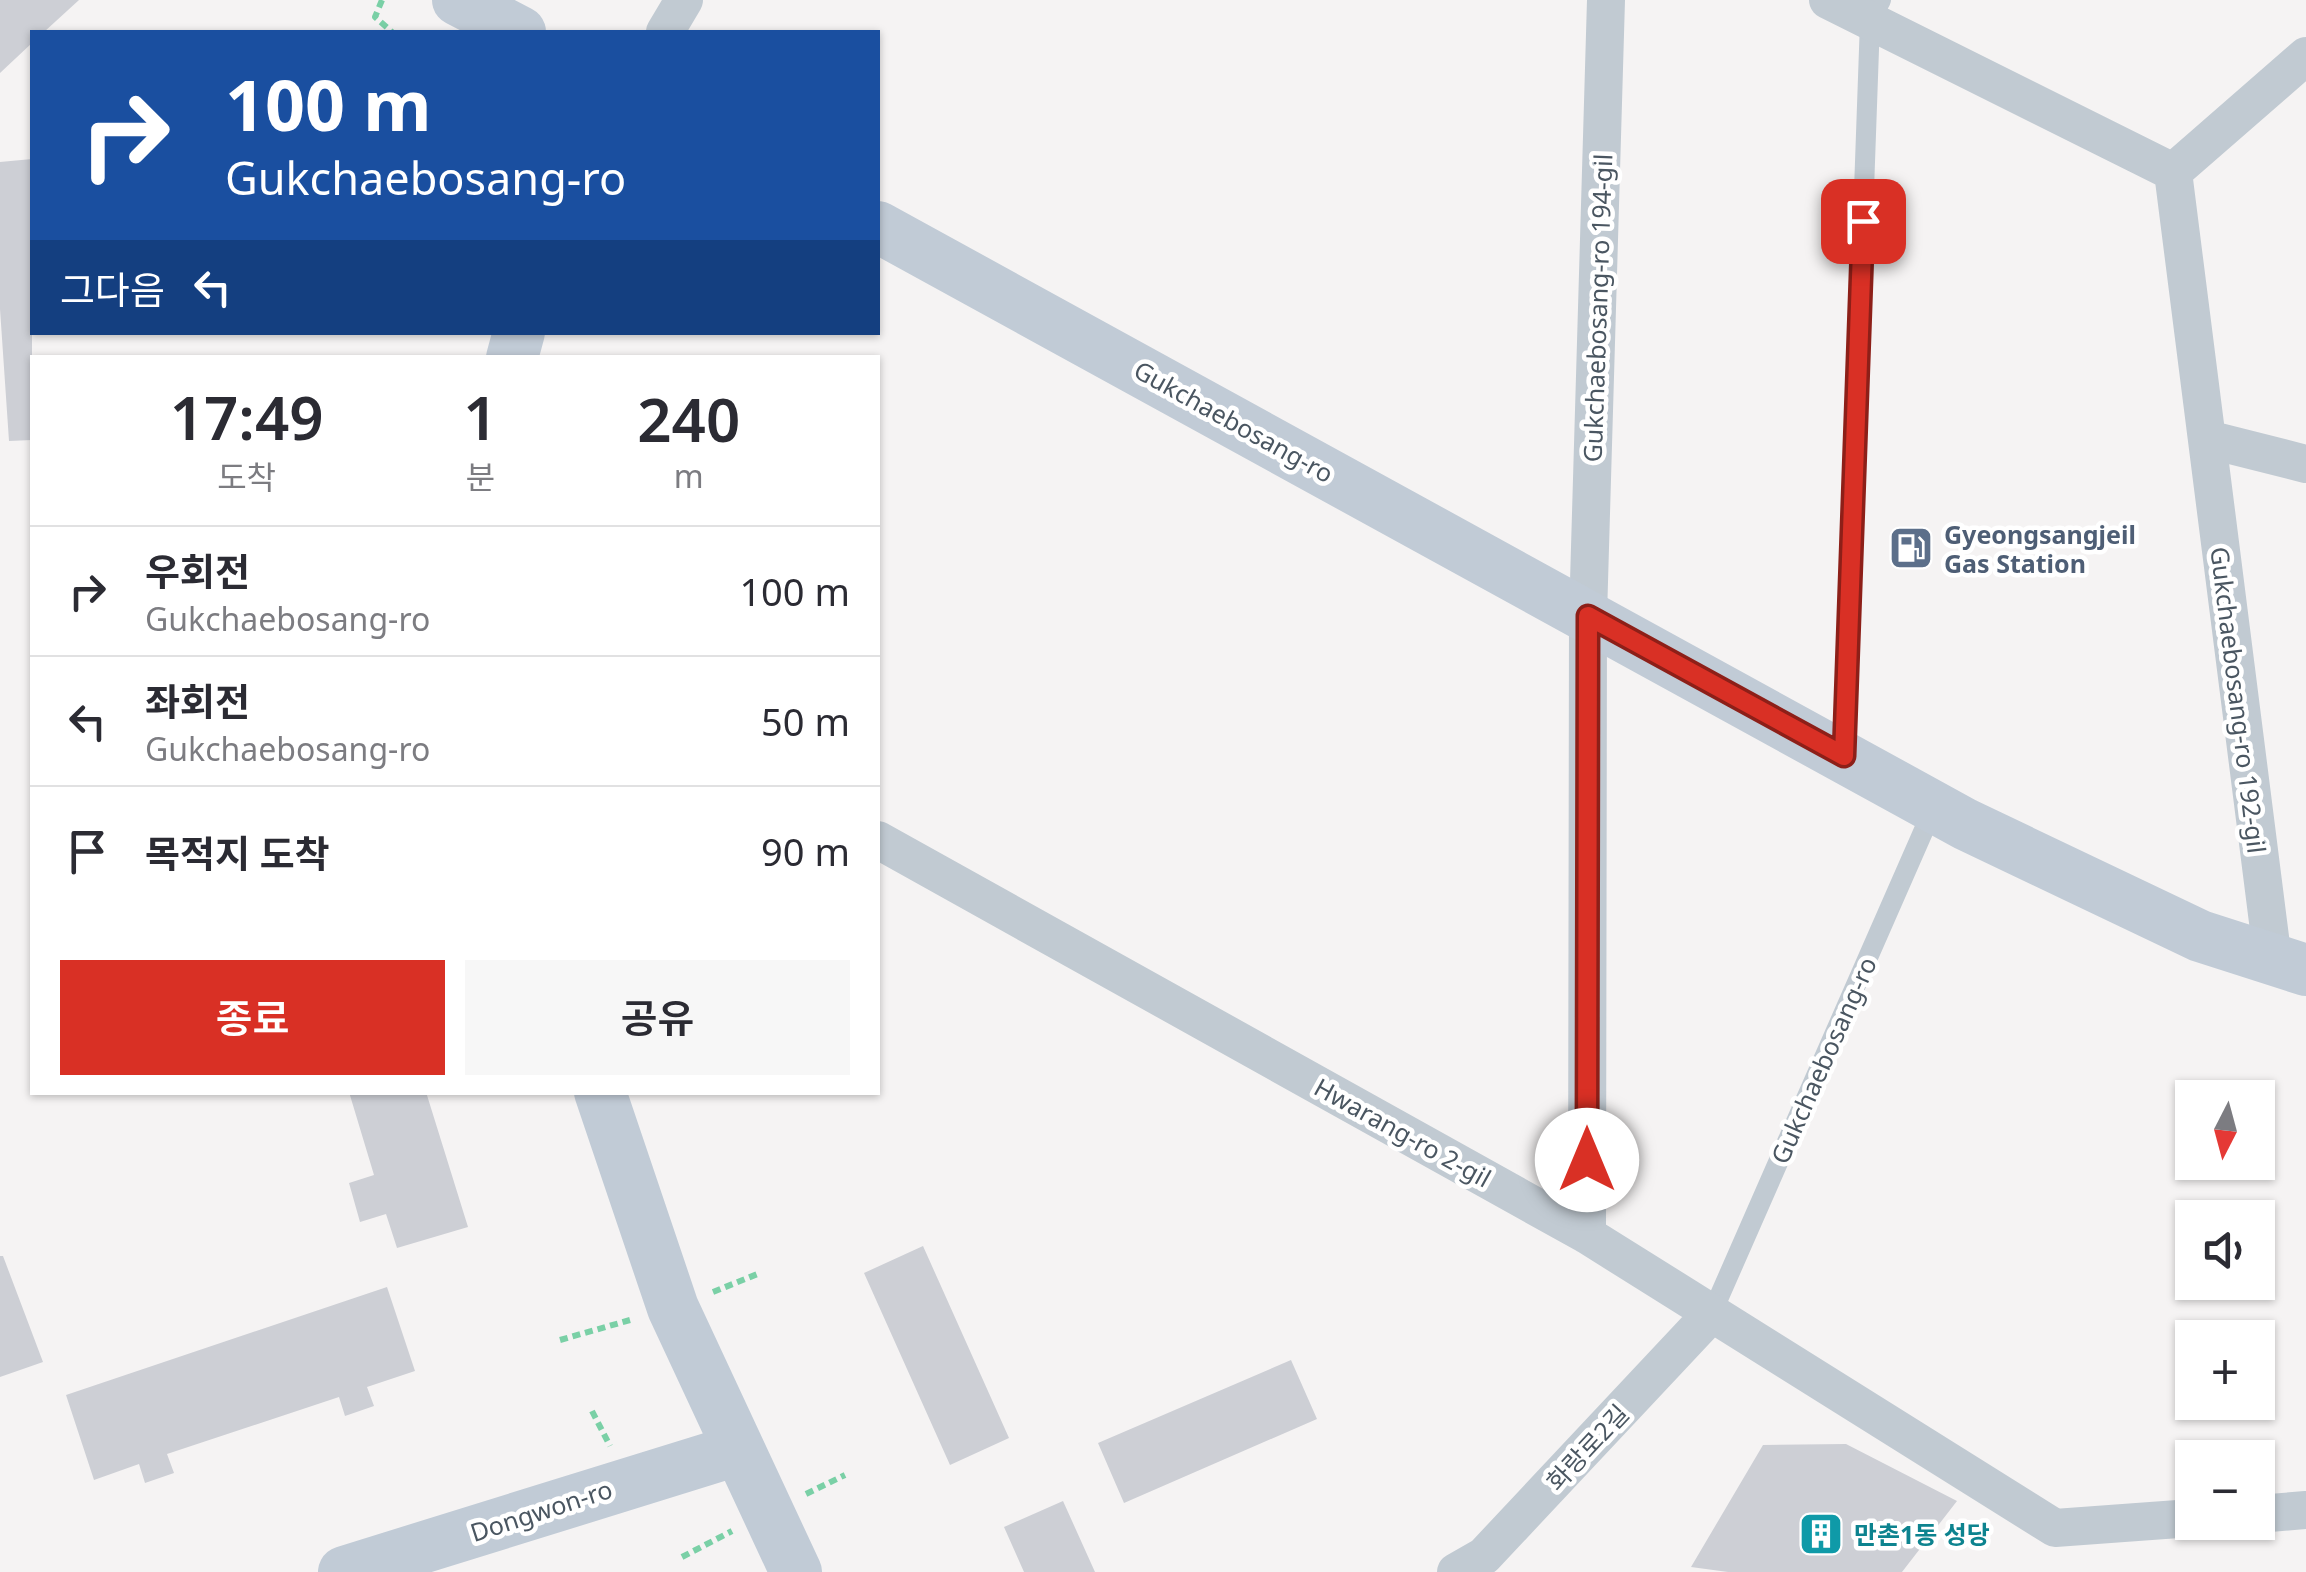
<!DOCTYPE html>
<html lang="ko">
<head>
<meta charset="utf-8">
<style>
	body { margin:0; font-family:"Noto Sans","Noto Sans KR",sans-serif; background:#f7f7f7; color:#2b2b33; height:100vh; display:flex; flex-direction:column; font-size:38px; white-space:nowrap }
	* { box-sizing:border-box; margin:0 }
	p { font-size:32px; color:#7c7c81 }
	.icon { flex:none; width:55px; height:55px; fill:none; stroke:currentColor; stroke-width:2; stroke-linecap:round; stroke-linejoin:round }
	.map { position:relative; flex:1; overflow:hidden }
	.sheet { position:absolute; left:30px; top:355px; width:850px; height:740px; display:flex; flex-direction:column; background:#fff; border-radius:0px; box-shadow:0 2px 8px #0004 }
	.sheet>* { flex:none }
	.hud { position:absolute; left:30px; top:30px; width:850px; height:305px; border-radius:0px; box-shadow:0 2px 8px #0004; background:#1a4fa0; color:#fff; overflow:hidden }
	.needle { width:65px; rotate:186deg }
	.fabs { position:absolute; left:2175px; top:1080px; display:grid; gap:20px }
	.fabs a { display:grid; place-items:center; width:100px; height:100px; border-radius:0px; background:#fff; box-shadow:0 2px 8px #0004; font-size:50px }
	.pin { position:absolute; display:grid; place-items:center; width:85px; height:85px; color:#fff; margin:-42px; border-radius:20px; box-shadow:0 5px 15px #0006 }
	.me { position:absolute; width:110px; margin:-55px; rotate:0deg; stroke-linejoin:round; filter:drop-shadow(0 0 8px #0008) }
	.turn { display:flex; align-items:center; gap:35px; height:210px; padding:0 30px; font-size:45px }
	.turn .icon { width:130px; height:130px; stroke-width:2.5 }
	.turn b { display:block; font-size:70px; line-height:85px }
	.then { display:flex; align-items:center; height:95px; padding:0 30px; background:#0003; gap:20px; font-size:38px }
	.eta { display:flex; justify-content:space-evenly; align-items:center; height:170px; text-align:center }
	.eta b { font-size:60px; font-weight:600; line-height:70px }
	.cta { display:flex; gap:20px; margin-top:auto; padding:20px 30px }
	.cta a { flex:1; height:115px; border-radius:0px; background:#d93025; color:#fff; font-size:40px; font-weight:600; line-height:115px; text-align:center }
	.cta a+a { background:#f7f7f7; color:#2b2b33 }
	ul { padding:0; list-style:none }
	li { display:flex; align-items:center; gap:30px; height:130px; padding:0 30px; border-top:2px solid #e1e1e2 }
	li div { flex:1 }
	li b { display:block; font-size:38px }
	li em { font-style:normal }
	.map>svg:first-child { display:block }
	.building { fill:#cdcfd5 }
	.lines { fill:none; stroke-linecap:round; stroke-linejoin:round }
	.path { stroke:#7ad0a6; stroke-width:6; stroke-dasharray:8 5; stroke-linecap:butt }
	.lane { stroke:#c1cad2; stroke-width:20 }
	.street { stroke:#c1cad2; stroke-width:38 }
	.secondary { stroke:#c1cbd6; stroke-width:52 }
	.route-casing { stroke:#8d1f18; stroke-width:25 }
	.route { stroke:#d93025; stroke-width:18 }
	.labels { text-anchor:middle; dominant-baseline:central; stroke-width:9; stroke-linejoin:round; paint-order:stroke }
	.street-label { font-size:25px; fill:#4a5661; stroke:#fff }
	.service-label { font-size:25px; font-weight:bold; fill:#4e5e75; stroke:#fff; text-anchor:start }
	.culture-label { font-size:25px; font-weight:bold; fill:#0d838f; stroke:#fff; text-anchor:start }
</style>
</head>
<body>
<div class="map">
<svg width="2306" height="1572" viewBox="0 0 2306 1572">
	<rect width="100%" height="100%" fill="#f5f3f3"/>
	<path class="building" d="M 0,0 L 79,0 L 44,32 L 32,32 L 32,43 L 0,73 Z
		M 32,159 L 32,440 L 9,441 L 0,309 L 0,162 Z
		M 349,1092 L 426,1092 L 468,1227 L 397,1248 L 386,1214 L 360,1222 L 349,1183 L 374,1175 Z
		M 923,1246 L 1009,1438 L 950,1465 L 864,1273 Z
		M 0,1256 L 3,1256 L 43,1362 L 0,1377 Z
		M 387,1287 L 415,1371 L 367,1387 L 374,1406 L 345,1416 L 339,1397 L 167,1454 L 174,1473 L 145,1483 L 139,1464 L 94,1480 L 66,1395 Z
		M 1291,1360 L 1317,1419 L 1124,1503 L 1098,1443 Z
		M 1846,1444 L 1957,1501 L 1902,1572 L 1728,1572 L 1691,1567 L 1763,1445 Z
		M 1063,1501 L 1095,1572 L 1024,1572 L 1004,1527 Z"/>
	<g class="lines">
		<path class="path" d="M 382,0 L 375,17 L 392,32
			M 713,1292 L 760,1273
			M 560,1340 L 630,1320
			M 592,1411 L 610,1446
			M 806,1494 L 845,1475
			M 682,1557 L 732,1531"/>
		<path class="lane" d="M 1844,754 L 1870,21 L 1881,0
			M 1712,1313 L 1934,807"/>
		<path class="street" d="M 1828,0 L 2173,172 L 2273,961
			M 665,32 L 684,0
			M 2173,172 L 2306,56
			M 2207,439 L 2306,464
			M 878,840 L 1587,1235 L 2055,1528 L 2192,1518
			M 1587,1235 L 1588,616 L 1606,0
			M 2258,1514 L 2306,1510
			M 1456,1572 L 1484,1556 L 1712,1313"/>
		<path class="secondary" d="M 458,0 L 520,32
			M 878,227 L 1965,824 L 2200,936 L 2306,970
			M 512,358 L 519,332
			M 600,1092 L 673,1308 L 796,1572
			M 344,1572 L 737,1450"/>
	</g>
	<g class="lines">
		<defs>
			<path id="route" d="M 1587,1160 L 1588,616 L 1844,756 L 1863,221"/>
		</defs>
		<use href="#route" class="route-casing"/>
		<use href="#route" class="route"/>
	</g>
	<defs>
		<symbol id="fuel-square" viewBox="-11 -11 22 22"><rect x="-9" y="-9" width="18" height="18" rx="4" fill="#5c6f8a" stroke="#fff"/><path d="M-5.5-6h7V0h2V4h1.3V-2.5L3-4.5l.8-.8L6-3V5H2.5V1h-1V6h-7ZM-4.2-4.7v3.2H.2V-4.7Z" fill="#fff"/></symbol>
		<symbol id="building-square" viewBox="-11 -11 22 22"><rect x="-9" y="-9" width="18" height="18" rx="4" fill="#0f9aa8" stroke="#fff"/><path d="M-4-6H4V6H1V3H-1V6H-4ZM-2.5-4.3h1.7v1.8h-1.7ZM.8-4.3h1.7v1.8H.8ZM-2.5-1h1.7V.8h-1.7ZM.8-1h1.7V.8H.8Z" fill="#fff"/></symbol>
	</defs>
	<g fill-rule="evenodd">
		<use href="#fuel-square" x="1886" y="523" width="50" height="50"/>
		<use href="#building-square" x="1796" y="1509" width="50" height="50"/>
	</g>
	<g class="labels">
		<g class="street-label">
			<text transform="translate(1597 308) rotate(-88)">Gukchaebosang-ro 194-gil</text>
			<text transform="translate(1234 421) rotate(29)">Gukchaebosang-ro</text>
			<text transform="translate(2239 700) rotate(83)">Gukchaebosang-ro 192-gil</text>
			<text transform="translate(1823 1060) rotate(-66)">Gukchaebosang-ro</text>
			<text transform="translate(1403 1132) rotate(29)">Hwarang-ro 2-gil</text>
			<text transform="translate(1587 1447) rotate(-47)">화랑로2길</text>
			<text transform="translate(541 1510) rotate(-18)">Dongwon-ro</text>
		</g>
		<g class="service-label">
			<text x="1944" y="534">Gyeongsangjeil<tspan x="1944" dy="29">Gas Station</tspan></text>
		</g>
		<g class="culture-label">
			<text x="1854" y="1534">만촌1동 성당</text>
		</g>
	</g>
</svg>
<div class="fabs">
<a><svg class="needle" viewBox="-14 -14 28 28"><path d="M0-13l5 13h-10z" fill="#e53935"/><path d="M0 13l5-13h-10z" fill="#7c7c81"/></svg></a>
<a><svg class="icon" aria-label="sound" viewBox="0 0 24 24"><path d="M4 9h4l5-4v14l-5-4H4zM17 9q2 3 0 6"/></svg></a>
<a>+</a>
<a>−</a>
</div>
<div class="pin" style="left:1863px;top:221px;background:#d93025"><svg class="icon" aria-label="arrive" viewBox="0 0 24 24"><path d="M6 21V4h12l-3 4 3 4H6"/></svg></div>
<svg class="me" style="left:1587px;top:1160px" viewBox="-20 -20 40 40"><circle r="19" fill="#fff"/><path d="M0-13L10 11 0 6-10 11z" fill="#d93025"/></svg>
<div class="hud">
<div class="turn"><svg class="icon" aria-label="right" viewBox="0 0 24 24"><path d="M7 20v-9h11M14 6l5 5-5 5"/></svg><div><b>100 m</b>Gukchaebosang-ro</div></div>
<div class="then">그다음<svg class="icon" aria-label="left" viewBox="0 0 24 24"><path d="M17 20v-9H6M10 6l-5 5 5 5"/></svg></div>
</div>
<section class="sheet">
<div class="eta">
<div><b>17:49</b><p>도착</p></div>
<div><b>1</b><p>분</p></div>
<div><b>240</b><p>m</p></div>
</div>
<ul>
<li><svg class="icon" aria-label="right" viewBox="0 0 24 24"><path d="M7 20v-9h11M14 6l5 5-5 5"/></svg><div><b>우회전</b><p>Gukchaebosang-ro</p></div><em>100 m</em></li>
<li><svg class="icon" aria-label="left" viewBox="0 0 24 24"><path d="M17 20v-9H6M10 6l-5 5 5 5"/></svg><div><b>좌회전</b><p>Gukchaebosang-ro</p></div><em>50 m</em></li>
<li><svg class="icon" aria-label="arrive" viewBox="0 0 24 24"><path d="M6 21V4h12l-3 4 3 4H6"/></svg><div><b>목적지 도착</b></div><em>90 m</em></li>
</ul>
<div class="cta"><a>종료</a><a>공유</a></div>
</section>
</div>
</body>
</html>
